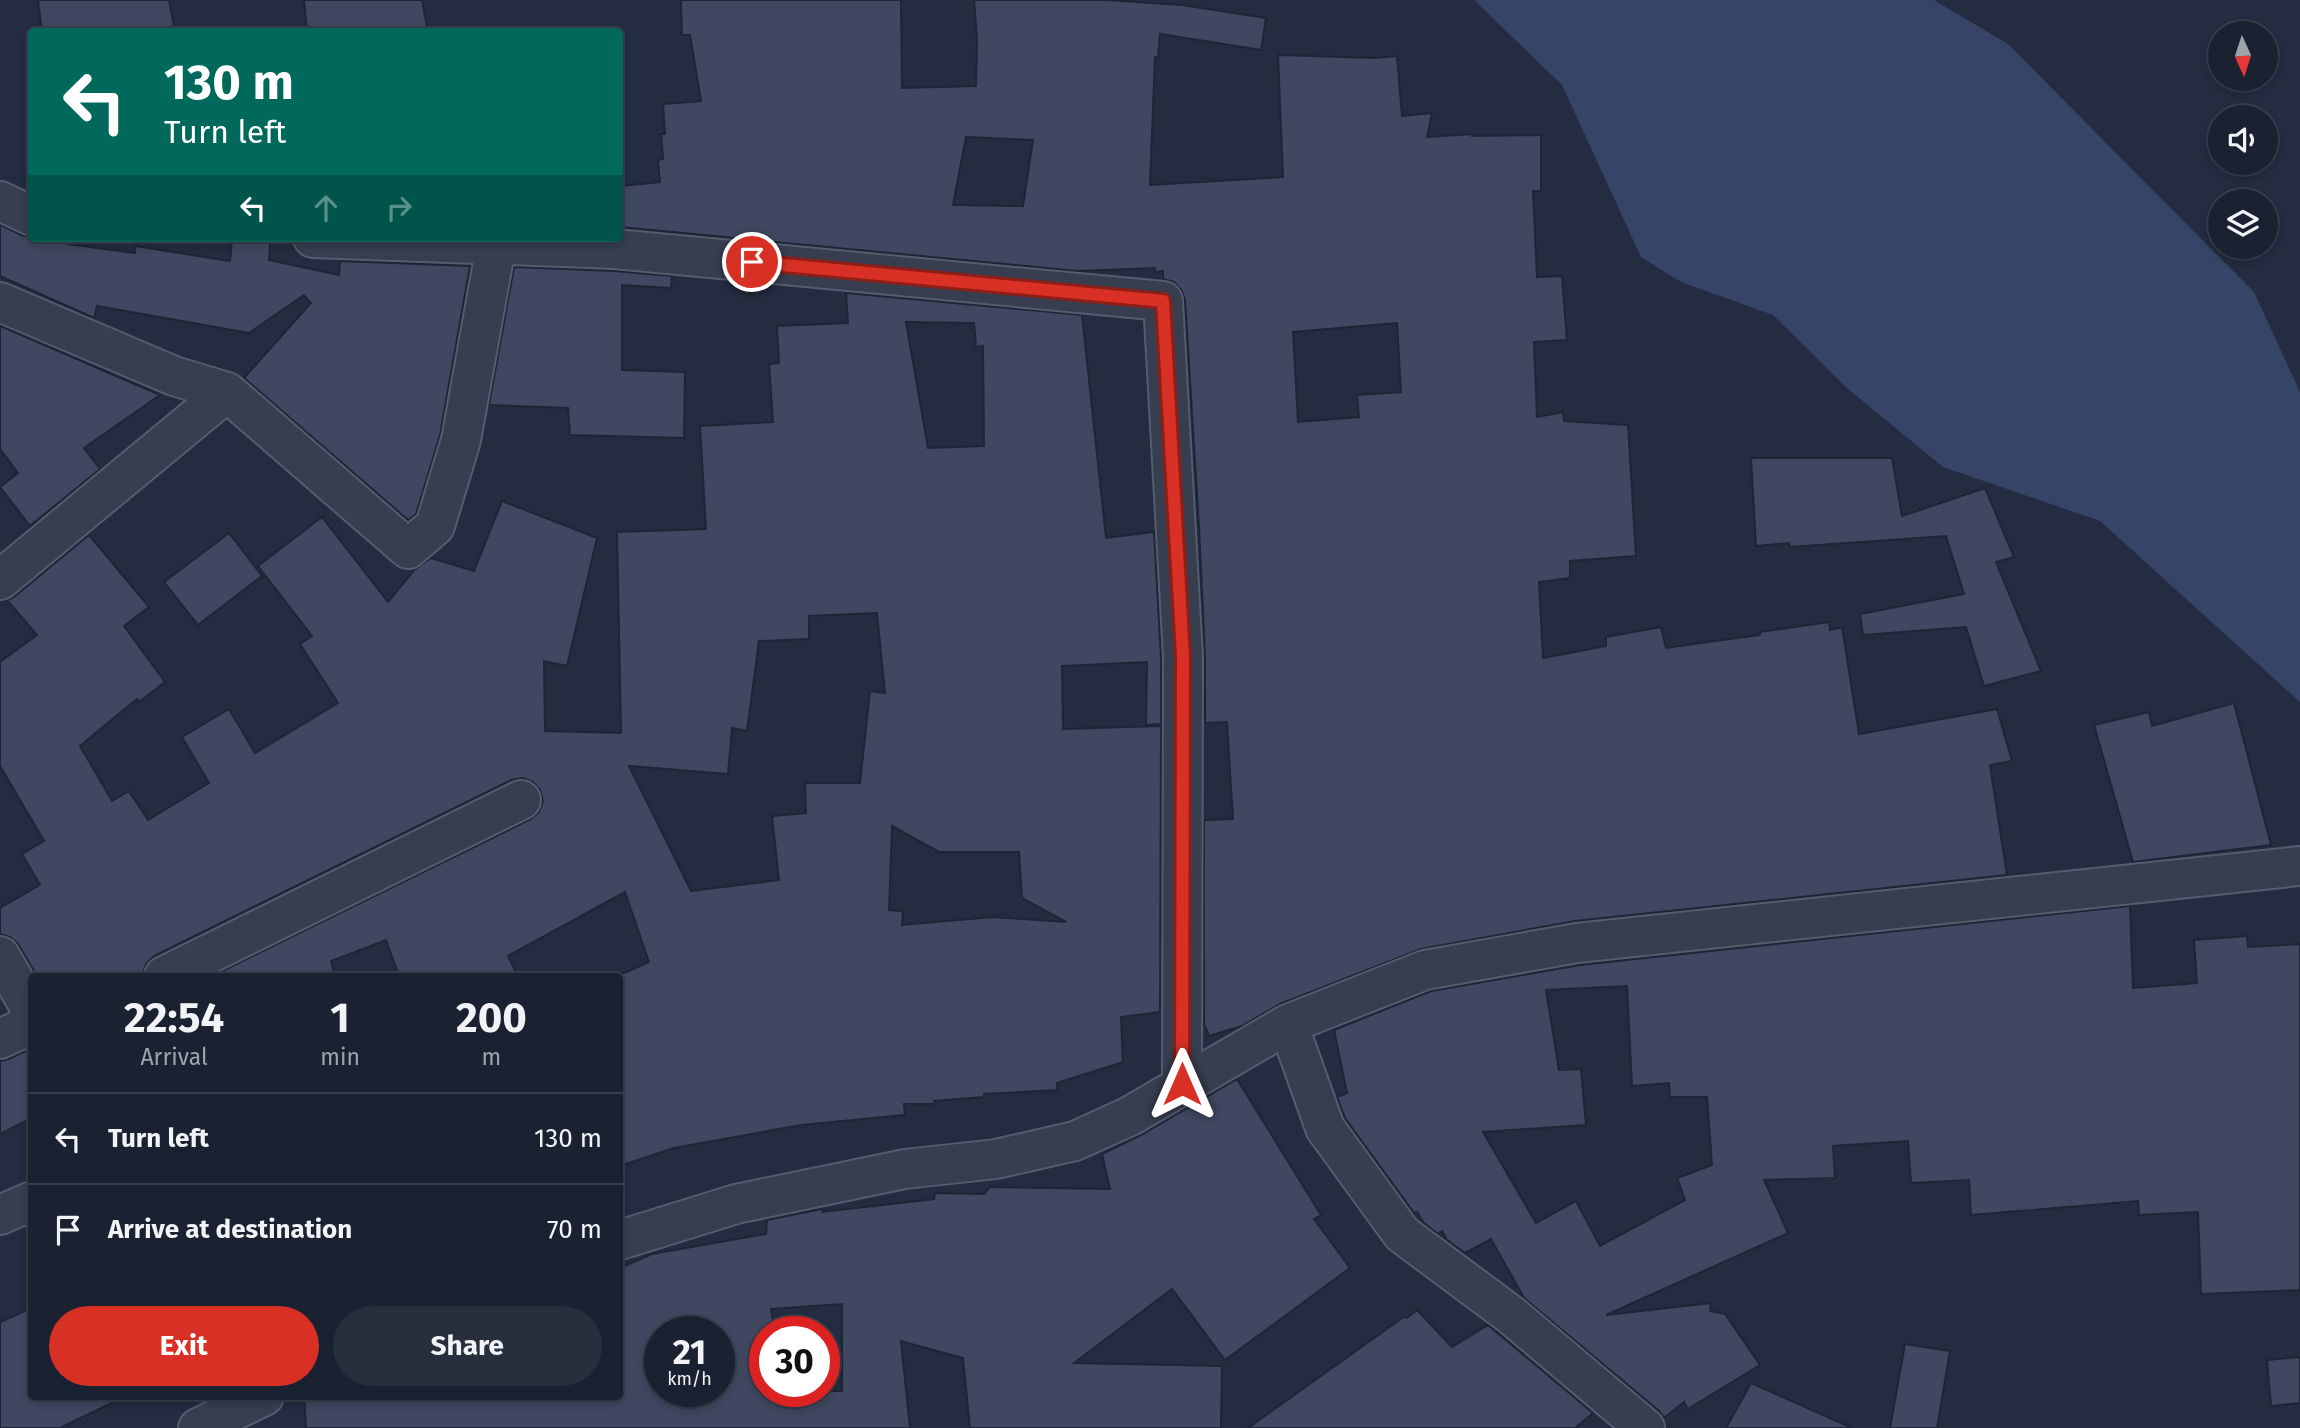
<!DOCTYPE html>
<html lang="en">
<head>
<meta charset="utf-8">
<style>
	body { margin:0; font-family:"Fira Sans",sans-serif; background:#272e3c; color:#f1f3f6; height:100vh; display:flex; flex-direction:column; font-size:26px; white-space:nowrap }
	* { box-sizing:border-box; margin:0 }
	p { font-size:23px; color:#9fa3ab }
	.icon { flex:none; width:38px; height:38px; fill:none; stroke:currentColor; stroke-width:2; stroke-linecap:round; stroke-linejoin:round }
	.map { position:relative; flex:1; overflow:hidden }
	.details { position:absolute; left:28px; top:973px; width:595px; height:427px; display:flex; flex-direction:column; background:#1a2130; border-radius:7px; box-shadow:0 4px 10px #0003,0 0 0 2px #383e4c }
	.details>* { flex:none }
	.top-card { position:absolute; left:28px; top:28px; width:595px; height:214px; border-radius:7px; box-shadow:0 4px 10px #0003,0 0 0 2px #383e4c; background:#00695c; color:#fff; overflow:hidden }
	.needle { width:46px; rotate:177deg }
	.fabs { position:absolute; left:2208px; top:21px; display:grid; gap:14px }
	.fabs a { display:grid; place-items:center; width:70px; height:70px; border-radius:50%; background:#1a2130; box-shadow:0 4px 10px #0003,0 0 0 2px #383e4c; font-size:35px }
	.speed { position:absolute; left:644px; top:1316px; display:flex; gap:14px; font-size:35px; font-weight:700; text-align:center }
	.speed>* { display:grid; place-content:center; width:91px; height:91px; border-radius:50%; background:#1a2130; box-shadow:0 4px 10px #0003,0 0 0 2px #383e4c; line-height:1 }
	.speed small { font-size:18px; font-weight:400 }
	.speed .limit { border:10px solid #d22; background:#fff; color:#111 }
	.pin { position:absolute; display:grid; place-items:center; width:60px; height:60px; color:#fff; margin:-30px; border:4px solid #fff; border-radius:50%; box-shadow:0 2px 7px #0007 }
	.me { position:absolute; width:77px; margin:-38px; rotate:0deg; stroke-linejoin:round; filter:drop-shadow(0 0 5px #0008) }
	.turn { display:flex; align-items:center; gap:24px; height:147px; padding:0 21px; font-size:32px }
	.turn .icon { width:91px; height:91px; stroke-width:2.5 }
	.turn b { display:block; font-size:49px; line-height:60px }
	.lanes { display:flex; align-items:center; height:66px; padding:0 21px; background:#0003; justify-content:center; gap:35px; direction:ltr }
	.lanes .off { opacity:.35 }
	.eta { display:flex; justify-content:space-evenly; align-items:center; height:119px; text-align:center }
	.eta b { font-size:42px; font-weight:700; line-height:49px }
	.action { display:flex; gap:14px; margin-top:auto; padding:14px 21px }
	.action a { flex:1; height:80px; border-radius:42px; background:#d93025; color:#fff; font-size:28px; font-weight:700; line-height:80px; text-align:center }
	.action a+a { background:#272e3c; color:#f1f3f6 }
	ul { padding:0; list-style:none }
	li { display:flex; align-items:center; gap:21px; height:91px; padding:0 21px; border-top:2px solid #383e4c }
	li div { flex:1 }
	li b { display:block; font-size:26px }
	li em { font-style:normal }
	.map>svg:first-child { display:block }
	.water { fill:#364467 }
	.building { fill:#3f4860; stroke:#1e2536; stroke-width:2; fill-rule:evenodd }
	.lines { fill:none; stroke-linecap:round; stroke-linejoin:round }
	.minor-casing { stroke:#555c6d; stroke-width:42 }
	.minor { stroke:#373e4f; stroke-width:38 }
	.route-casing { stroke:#8d1f18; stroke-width:18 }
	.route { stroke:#d93025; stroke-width:12 }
</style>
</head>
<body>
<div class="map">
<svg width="2300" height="1428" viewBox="0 0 2300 1428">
	<rect width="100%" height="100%" fill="#232c40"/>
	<path class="water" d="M 1474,0 L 1934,0 L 2008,44 L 2254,292 L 2300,392 L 2300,702 L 2100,521 L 1943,467 L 1848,389 L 1773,315 L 1681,282 L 1641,257 L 1562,85 Z"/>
	<path class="building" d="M 38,0 L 169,0 L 175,32 L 42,32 Z
		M 304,0 L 422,0 L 428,32 L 307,32 Z
		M 681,0 L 901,0 L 902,88 L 976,86 L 977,39 L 974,0 L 1106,0 L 1182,5 L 1266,18 L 1261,50 L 1160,34 L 1158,57 L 1155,57 L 1150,185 L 1283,177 L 1278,55 L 1375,58 L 1397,56 L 1402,116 L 1432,113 L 1427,137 L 1472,134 L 1472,136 L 1541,135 L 1541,191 L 1533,191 L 1537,277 L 1562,276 L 1567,340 L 1534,342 L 1537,417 L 1563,412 L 1564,421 L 1628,425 L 1636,556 L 1570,561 L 1570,578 L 1539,582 L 1543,658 L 1606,646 L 1606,637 L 1661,627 L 1666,648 L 1760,635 L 1760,632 L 1829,622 L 1830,630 L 1842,627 L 1859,734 L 1997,709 L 2012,761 L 1990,765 L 2007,875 L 1575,921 L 1421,949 L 1280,1004 L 1242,1026 L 1209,1036 L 1204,1024 L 1204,820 L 1233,819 L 1227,722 L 1205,723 L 1205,656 L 1199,527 L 1185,300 L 1182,291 L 1174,282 L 1163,279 L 1163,271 L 1155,272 L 1155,268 L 1077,271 L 620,227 L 620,186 L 660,182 L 658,160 L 663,159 L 661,134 L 665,134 L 663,104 L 701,101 L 690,35 L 682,35 ZM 966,137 L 1033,140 L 1023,206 L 953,205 ZM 1397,323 L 1401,392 L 1357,395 L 1359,417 L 1298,422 L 1293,332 Z
		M 0,225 L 23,236 L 53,238 L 68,244 L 135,253 L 135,246 L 230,261 L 232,240 L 270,243 L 269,260 L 339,275 L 340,261 L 470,266 L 440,435 L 416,514 L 408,520 L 244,378 L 311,303 L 304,295 L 249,333 L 97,306 L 94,318 L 0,276 Z
		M 514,267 L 614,271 L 672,276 L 671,288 L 622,285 L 622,370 L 685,372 L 684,438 L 570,435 L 568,408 L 489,405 Z
		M 846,293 L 1082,315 L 1106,538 L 1154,532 L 1161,658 L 1161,724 L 1146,725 L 1147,662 L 1062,666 L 1063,729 L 1161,726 L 1160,1012 L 1121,1017 L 1123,1062 L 1057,1083 L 1057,1090 L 984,1094 L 984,1097 L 934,1101 L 934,1104 L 904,1104 L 905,1115 L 801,1125 L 674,1148 L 620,1166 L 620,975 L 649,962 L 625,892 L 508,956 L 518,976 L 399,976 L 386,940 L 331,961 L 335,976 L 212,976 L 531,819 L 539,812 L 543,801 L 540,790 L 533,782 L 523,778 L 511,780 L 154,956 L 146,964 L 142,976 L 37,976 L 18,944 L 10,937 L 0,934 L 0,908 L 40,885 L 22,854 L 44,841 L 0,766 L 0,662 L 37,635 L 7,600 L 14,597 L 89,535 L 149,607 L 124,626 L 165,682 L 139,702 L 137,699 L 80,746 L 112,801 L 129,791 L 148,820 L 209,783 L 182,737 L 229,709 L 255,753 L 338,703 L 300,644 L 312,636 L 258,566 L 322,517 L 388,602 L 415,569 L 431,558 L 474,571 L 502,501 L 597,538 L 567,666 L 544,661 L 545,731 L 621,733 L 617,532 L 706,529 L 700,426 L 773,422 L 769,364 L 779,363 L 777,326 L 848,323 ZM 906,322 L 974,323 L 976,347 L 983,346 L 984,446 L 928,448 ZM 877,613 L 885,693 L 870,691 L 860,783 L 805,783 L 806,813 L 772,816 L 779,880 L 691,891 L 629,766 L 728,774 L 732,728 L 747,731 L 759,641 L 809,639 L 809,616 ZM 892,826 L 939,852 L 1019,852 L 1022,898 L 1066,922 L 993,917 L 902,925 L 903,911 L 889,910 Z
		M 0,326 L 160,395 L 84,448 L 100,469 L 30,526 L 0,487 L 18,473 L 0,449 Z
		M 1751,458 L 1892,458 L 1902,516 L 1985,488 L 2014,557 L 1996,562 L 2041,671 L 1984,686 L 1966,627 L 1863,635 L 1860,614 L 1964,594 L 1946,536 L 1790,547 L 1789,543 L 1756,546 Z
		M 229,533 L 262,576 L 198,625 L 164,582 Z
		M 2234,703 L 2271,845 L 2133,862 L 2094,725 L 2149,712 L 2152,726 Z
		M 2130,906 L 2133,988 L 2197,983 L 2194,940 L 2247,936 L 2248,947 L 2300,944 L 2300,1290 L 2201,1294 L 2198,1212 L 2139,1215 L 2138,1201 L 1971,1215 L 1969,1180 L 1911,1183 L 1908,1141 L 1833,1146 L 1835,1178 L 1764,1180 L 1788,1233 L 1606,1315 L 1711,1303 L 1710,1311 L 1725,1314 L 1760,1365 L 1688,1409 L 1684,1402 L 1664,1418 L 1659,1411 L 1524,1298 L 1491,1239 L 1465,1253 L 1447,1240 L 1442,1231 L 1438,1234 L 1424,1223 L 1417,1212 L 1414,1213 L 1345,1118 L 1337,1097 L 1347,1093 L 1334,1030 L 1431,991 L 1580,965 ZM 1627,986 L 1632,1086 L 1669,1083 L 1670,1097 L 1707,1097 L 1712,1165 L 1677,1178 L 1685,1200 L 1600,1246 L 1576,1201 L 1536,1223 L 1483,1132 L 1586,1125 L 1581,1069 L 1559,1070 L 1546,990 Z
		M 32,1048 L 32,1118 L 0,1134 L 0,1061 L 9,1059 Z
		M 1237,1079 L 1321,1215 L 1314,1219 L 1350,1268 L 1225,1360 L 1172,1289 L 1074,1363 L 1222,1366 L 1221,1428 L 970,1428 L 963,1358 L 901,1341 L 910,1428 L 306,1428 L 304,1396 L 620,1396 L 620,1268 L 652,1254 L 766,1234 L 767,1220 L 822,1209 L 822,1212 L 934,1199 L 935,1193 L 984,1194 L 990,1187 L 1110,1189 L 1102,1154 L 1141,1135 ZM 842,1304 L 842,1391 L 765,1391 L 765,1332 L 775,1332 L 771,1309 ZM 660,1332 L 719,1332 L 719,1391 L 660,1391 Z
		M 32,1308 L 32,1396 L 126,1396 L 60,1428 L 0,1428 L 0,1322 Z
		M 1417,1310 L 1452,1347 L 1488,1325 L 1593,1413 L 1575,1428 L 1248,1428 L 1405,1316 L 1407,1318 Z
		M 1905,1344 L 1950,1351 L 1937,1428 L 1890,1428 Z
		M 2300,1357 L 2300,1403 L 2271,1406 L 2267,1360 Z
		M 1751,1383 L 1852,1428 L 1726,1428 Z"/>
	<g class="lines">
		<defs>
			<path id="minor" d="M 0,201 L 32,216
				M 313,238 L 615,249 L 1163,301 L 1183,657 L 1182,1084
				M 0,302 L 174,376 L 227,392 L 408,549 L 435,526 L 461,440 L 496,246
				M 0,580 L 227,392
				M 0,956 L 32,1011
				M 164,976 L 521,800
				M 1288,1024 L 1325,1128 L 1402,1234 L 1511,1315 L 1645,1428
				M 0,1039 L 32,1024
				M 0,1215 L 32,1201
				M 620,1240 L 736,1204 L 905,1169 L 996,1159 L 1075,1141 L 1130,1116 L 1288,1024 L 1425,970 L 1577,943 L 2300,866
				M 198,1428 L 264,1396"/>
		</defs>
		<use href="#minor" class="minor-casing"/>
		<use href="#minor" class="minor"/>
	</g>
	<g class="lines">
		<defs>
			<path id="route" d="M 752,262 L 1163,301 L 1183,657 L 1182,1084"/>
		</defs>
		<use href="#route" class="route-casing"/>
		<use href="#route" class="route"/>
	</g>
</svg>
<div class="fabs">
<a><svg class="needle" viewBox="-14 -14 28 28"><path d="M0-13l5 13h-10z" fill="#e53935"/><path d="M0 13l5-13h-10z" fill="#9fa3ab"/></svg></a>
<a><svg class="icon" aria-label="sound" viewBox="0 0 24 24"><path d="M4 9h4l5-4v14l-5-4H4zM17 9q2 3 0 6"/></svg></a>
<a><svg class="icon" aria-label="layers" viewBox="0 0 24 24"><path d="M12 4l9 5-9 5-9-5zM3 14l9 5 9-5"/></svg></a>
</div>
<div class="speed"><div>21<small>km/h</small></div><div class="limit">30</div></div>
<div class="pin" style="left:752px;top:262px;background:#d93025"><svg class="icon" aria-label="arrive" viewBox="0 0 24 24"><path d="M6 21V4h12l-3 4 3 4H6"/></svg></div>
<svg class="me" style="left:1182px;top:1084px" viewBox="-20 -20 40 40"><path d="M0-17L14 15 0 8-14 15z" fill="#d93025" stroke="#fff" stroke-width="4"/></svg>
<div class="top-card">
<div class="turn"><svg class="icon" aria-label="left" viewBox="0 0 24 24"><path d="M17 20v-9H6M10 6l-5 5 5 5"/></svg><div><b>130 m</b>Turn left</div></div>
<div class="lanes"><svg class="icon" aria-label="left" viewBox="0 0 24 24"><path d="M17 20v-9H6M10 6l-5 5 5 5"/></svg><svg class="icon off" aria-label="ahead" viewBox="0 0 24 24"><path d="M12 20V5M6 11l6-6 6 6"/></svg><svg class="icon off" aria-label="right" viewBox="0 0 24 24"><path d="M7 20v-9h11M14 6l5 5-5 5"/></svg></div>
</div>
<section class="details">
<div class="eta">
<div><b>22:54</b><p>Arrival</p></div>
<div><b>1</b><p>min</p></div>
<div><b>200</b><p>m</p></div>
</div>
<ul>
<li><svg class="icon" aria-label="left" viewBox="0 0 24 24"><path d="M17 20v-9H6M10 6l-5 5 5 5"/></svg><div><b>Turn left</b></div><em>130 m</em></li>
<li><svg class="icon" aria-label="arrive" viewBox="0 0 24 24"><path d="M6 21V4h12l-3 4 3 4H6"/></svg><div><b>Arrive at destination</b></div><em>70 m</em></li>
</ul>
<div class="action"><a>Exit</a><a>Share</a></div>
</section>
</div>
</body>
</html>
